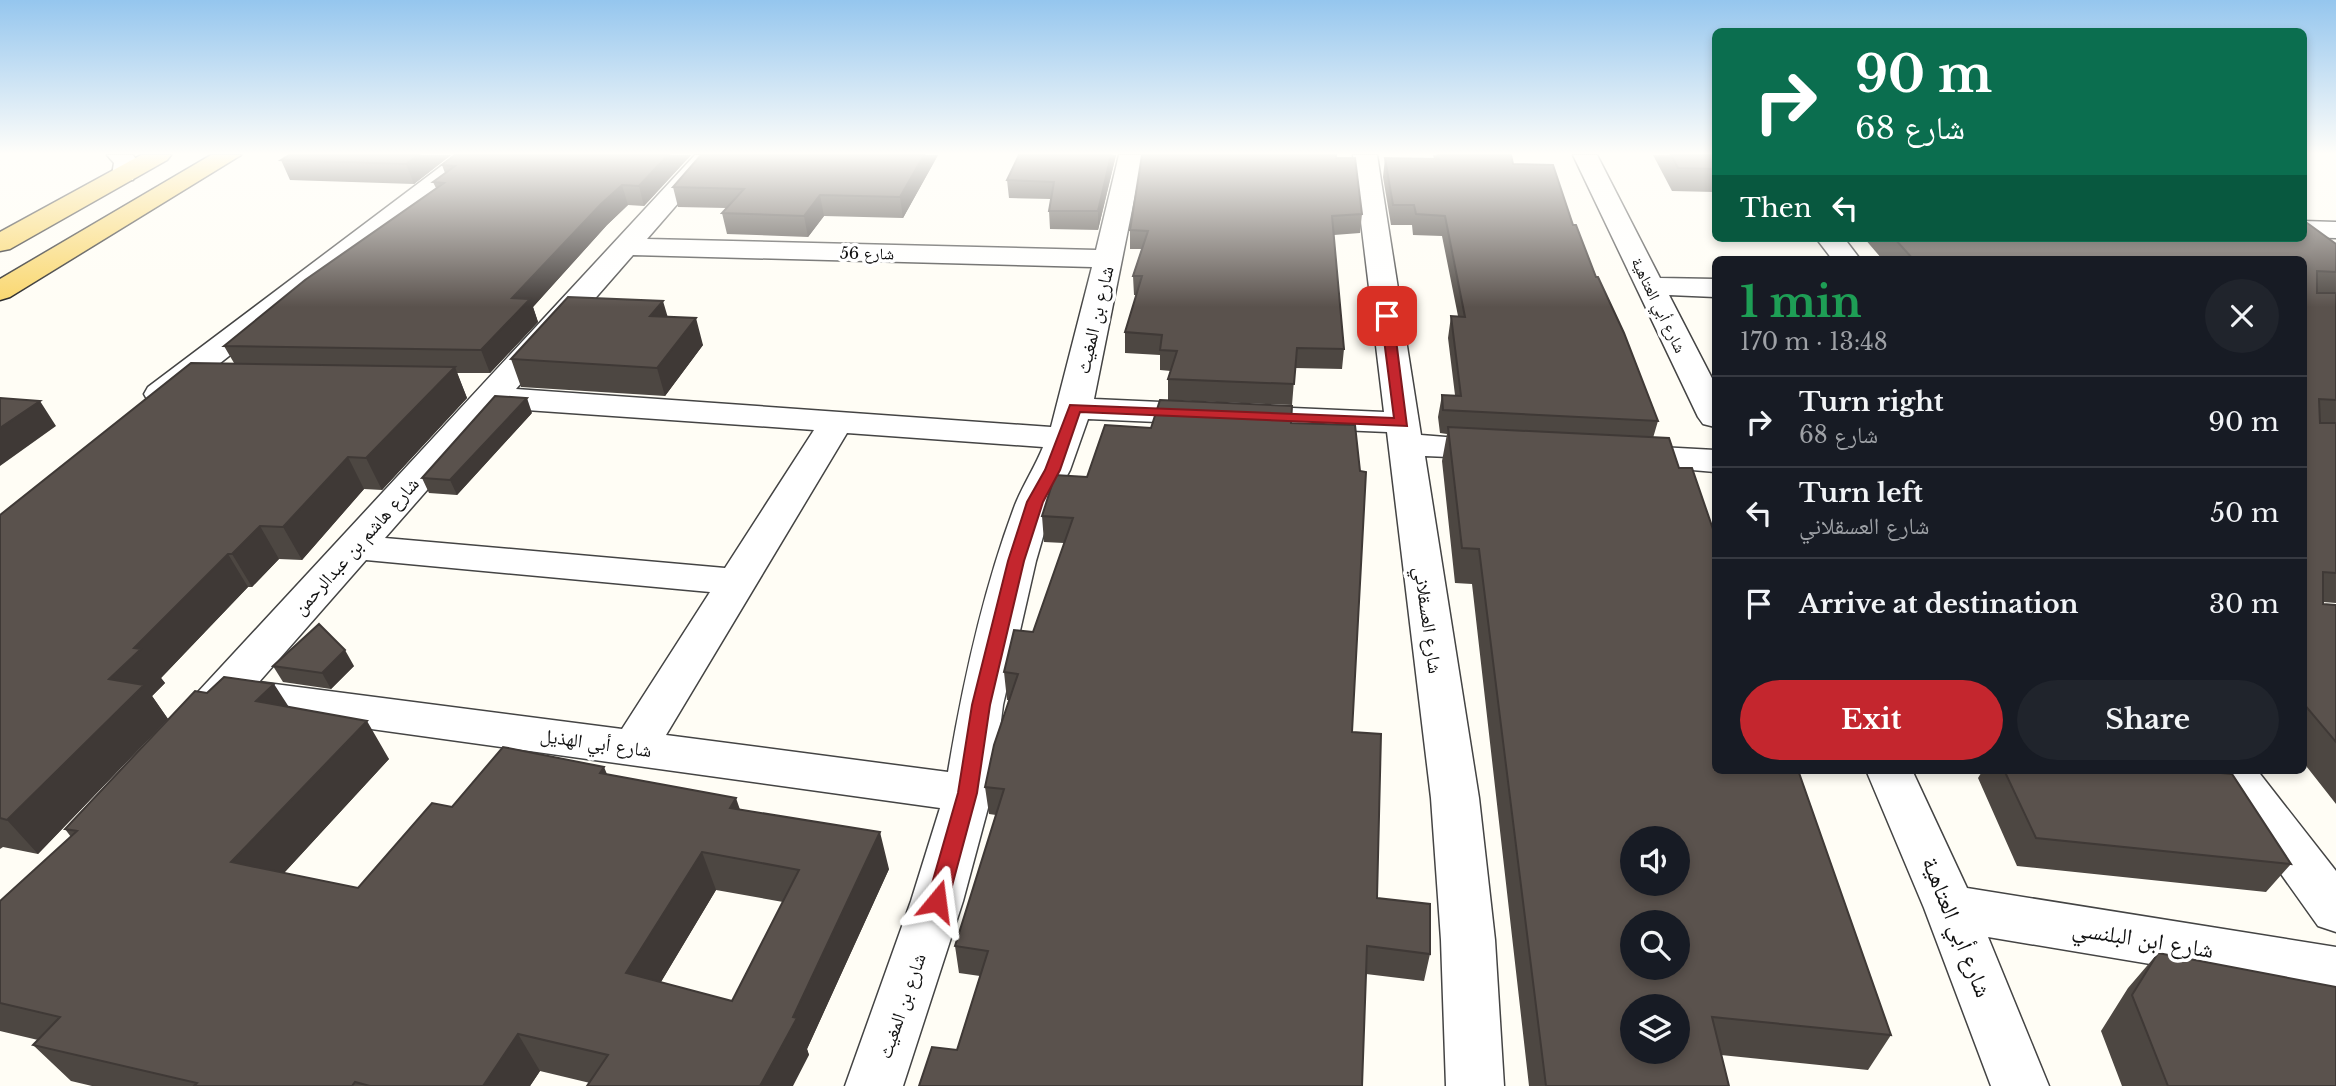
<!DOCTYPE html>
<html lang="en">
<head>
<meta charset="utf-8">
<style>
	body { margin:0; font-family:"Libre Baskerville","Noto Naskh Arabic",serif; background:#20242c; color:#f1f3f6; height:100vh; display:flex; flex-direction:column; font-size:26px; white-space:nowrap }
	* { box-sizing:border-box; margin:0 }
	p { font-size:23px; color:#9ea1a6 }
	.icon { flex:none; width:38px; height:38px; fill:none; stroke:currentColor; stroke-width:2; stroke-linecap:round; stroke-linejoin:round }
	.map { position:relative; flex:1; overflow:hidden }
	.drawer { position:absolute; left:1712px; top:256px; width:595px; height:518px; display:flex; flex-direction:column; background:#171b24; border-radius:10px; box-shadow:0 4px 10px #0003 }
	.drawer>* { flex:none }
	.hud { position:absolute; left:1712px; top:28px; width:595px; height:214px; border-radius:10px; box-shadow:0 4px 10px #0003; background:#0b6e4f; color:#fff; overflow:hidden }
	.controls { position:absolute; left:1620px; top:826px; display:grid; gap:14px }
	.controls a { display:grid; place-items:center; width:70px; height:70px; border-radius:50%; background:#171b24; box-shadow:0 4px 10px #0003; font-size:35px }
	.pin { position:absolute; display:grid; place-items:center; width:60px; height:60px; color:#fff; margin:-30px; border-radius:14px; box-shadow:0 4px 10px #0006 }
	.me { position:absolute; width:77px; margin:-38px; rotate:16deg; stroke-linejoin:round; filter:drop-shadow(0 0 5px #0008) }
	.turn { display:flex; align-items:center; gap:24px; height:147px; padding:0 28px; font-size:32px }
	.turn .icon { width:91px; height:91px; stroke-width:2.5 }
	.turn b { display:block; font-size:49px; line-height:60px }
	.then { display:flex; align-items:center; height:66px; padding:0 28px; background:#0003; gap:14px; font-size:26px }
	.round { display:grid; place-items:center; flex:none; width:74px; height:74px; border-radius:37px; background:#20242c }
	.summary { display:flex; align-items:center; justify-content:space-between; height:119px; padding:0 28px }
	h1 { font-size:42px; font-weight:700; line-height:52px; color:#1e9e55 }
	.button { display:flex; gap:14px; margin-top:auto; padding:14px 28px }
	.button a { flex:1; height:80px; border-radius:42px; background:#c4262e; color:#fff; font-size:28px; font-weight:700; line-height:80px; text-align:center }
	.button a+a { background:#20242c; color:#f1f3f6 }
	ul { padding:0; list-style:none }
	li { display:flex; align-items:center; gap:21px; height:91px; padding:0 28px; border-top:2px solid #363941 }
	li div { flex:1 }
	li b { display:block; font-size:26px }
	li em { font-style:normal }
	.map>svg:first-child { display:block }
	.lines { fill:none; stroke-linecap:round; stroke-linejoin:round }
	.minor-casing { stroke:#444; stroke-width:3 }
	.major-casing { stroke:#222; stroke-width:3 }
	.minor { fill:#fff; fill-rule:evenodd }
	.major { fill:#f9d66b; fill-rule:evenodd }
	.wall { fill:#4d4742; fill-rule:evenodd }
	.shaded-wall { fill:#3f3936 }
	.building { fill:#5a524d; stroke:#3f3936; stroke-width:2; fill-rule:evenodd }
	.route { fill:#c4262e; stroke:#7f191e; stroke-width:2 }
	.labels { text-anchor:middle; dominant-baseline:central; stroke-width:7; stroke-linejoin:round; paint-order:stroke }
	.far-street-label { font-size:16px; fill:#111; stroke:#fff }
	.street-label { font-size:19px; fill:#111; stroke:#fff }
	.near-street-label { font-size:23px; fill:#111; stroke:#fff }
</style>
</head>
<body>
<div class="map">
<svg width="2336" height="1086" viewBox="0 0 2336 1086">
	<rect width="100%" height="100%" fill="#fffdf5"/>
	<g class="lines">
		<defs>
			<path id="minor" d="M 107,155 L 133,155 L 138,162 L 133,180 L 115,180 L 112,175 L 114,163 Z
				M 456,155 L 484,155 L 172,401 L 160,404 L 148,401 L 144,394 L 148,387 Z
				M 695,155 L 720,155 L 647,239 L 1096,250 L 1119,155 L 1143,155 L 1094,399 L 1384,412 L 1353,155 L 1377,155 L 1421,435 L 1508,442 L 1513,449 L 1508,456 L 1496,459 L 1425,456 L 1479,798 L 1495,940 L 1504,1086 L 1446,1086 L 1441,940 L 1431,798 L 1387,432 L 1088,419 L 1070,470 L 1053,502 L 1036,561 L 1003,705 L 992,793 L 963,901 L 903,1086 L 845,1086 L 911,901 L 940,808 L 234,710 C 218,728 210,737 185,730 L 178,718 L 185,706 ZM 633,255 L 1092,267 L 1051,427 L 516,389 ZM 499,408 L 814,430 L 725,568 L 385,538 ZM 847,433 L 1043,447 C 1035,467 1023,485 1015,505 C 983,590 963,682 948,772 L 666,735 ZM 366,560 L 710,592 L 622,729 L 259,682 Z
				M 1573,155 L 1597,155 L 1660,278 L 1715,279 L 1715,297 L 1669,295 L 1715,384 L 1715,427 L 1703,424 L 1698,417 Z
				M 2303,221 L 2336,222 L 2336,238 L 2303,237 Z
				M 1816,238 L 1844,238 L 1860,259 L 1832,259 Z
				M 1623,445 L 1715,450 L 1715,472 L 1611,463 L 1605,456 L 1611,449 Z
				M 1866,770 L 1912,770 L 1967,888 L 2336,947 L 2336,995 L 1988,937 L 2049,1086 L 1991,1086 L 1924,908 Z
				M 2207,770 L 2257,770 L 2336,871 L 2336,932 L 2318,926 Z"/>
			<path id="major" d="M 141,155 L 171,155 L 167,160 L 10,249 L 0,251 L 0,232 Z
				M 211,155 L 241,155 L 10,297 L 0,300 L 0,279 Z"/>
		</defs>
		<use href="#minor" class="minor-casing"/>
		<use href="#major" class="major-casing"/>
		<use href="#minor" class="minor"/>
		<use href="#major" class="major"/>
	</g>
	<path class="wall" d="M 451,155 L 414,184 L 290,180 L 281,160 Z
		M 691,155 L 644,206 L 628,205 L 607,225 L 533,307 L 538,322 L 490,373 L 457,373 L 467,398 L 382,490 L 364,489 L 302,560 L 279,559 L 252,587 L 248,587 L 161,678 L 165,683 L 152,696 L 168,719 L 38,854 L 3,847 L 0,849 L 0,515 L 234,363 L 224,346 L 436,188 L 433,182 L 445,173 L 442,165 Z
		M 938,155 L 903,218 L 824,216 L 808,237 L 727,234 L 722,213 L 726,208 L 678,207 L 673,187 Z
		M 1116,155 L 1098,230 L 1050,229 L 1049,211 L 1051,199 L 1009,198 L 1007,180 Z
		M 1433,155 L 1511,155 L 1513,164 L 1573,225 L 1658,421 L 1653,438 L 1679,468 L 1891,1035 L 1868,1070 L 1721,1055 L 1729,1086 L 1529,1086 L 1472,584 L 1455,583 L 1442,461 L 1447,434 L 1440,433 L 1438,417 L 1442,395 L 1455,395 L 1448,338 L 1451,316 L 1458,316 L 1442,236 L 1413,235 L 1412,225 L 1391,225 L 1383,177 L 1385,158 L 1434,159 Z
		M 1653,155 L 1715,155 L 1715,192 L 1672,191 Z
		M 1336,158 L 1362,214 L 1360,233 L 1334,235 L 1344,349 L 1342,369 L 1295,368 L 1292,405 L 1168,400 L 1168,379 L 1171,371 L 1160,370 L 1160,355 L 1125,353 L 1125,332 L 1136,295 L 1134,295 L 1133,276 L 1142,249 L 1130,249 L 1130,230 Z
		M 1864,238 L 2303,238 L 2336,244 L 2336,603 L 2323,602 L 2323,604 L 2336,605 L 2336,804 L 2303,762 L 2303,259 L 1882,259 Z
		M 668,316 L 703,345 L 665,396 L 521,387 L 511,359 Z
		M 532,413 L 457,495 L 429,493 L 422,478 Z
		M 1291,423 L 1352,732 L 1377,898 L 1430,954 L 1424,981 L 1366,974 L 957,1050 L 980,976 L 959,973 L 955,946 L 996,815 L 989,814 L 985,787 L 1009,700 L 1007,700 L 1004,672 L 1033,632 L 1064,543 L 1044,542 L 1042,516 L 1087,477 L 1151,428 Z
		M 273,666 L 354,666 L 331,689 L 283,682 Z
		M 289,707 L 389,759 L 284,873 L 358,888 L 452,807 L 607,774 L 740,809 L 889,869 L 807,1049 L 809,1055 L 590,1083 L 540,1071 L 530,1086 L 92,1086 L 71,1081 L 33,1045 L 38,1040 L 0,1031 L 0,901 L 71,837 L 65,829 ZM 716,890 L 783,902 L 732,1001 L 661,982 Z
		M 1983,770 L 2188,770 L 2291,864 L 2266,892 L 2017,866 L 1978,778 Z
		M 2158,953 L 2336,1086 L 2122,1086 L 2101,1031 L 2128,988 Z"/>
	<path class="shaded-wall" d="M 418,155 L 451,155 L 414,184 L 406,164 Z
		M 668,155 L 691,155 L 644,206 L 639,186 Z
		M 924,155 L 938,155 L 903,218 L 900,197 Z
		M 1111,155 L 1116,155 L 1098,230 L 1098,211 Z
		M 622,185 L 628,205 L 607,225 L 533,307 L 538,322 L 490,373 L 481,350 L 512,298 L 601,204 Z
		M 820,195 L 824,216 L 808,237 L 804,216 Z
		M 663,301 L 671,328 L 650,316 Z
		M 696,318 L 703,345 L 665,396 L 657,368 Z
		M 455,367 L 467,398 L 382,490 L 366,458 Z
		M 527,398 L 532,413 L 457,495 L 450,480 Z
		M 40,401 L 56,426 L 0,466 L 0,428 Z
		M 348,457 L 364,489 L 302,560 L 283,527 Z
		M 260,526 L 279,559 L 252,587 L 232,554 Z
		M 228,554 L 248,587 L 161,678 L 165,683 L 152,696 L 168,719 L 38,854 L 7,820 L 109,679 L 134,648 Z
		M 345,650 L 354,666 L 331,689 L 322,673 Z
		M 274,684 L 298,721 L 256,701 Z
		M 367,721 L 389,759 L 259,900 L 231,862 Z
		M 604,767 L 620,805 L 600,773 Z
		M 736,798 L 749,836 L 730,808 Z
		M 880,832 L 889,869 L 807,1049 L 809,1055 L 793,1086 L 760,1086 Z
		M 702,852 L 716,890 L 644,1010 L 626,973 Z
		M 518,1034 L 540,1071 L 530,1086 L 483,1086 Z"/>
	<path class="building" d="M 289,155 L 418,155 L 406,164 L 281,160 Z
		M 455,155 L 668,155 L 639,186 L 622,185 L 601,204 L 512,298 L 530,299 L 481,350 L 224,346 L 305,280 L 444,183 L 433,182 L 455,166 L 442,165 Z
		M 701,155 L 924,155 L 900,197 L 820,195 L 804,216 L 722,213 L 744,189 L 673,187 Z
		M 1019,155 L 1111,155 L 1098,211 L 1049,211 L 1054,182 L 1007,180 Z
		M 1142,155 L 1336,155 L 1336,158 L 1355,158 L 1362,214 L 1332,216 L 1344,349 L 1297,348 L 1294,384 L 1168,379 L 1177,351 L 1160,350 L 1162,335 L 1125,332 L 1142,276 L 1133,276 L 1148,231 L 1130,230 Z
		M 1438,155 L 1511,155 L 1513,164 L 1553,165 L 1573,225 L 1576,225 L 1596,277 L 1598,277 L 1624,333 L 1658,421 L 1443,410 L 1442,395 L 1461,396 L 1451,316 L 1465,317 L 1445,216 L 1416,214 L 1414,205 L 1393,205 L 1385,158 L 1439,159 Z
		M 1671,155 L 1715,155 L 1715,169 L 1678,168 Z
		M 2303,220 L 2336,244 L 2336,272 L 2317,271 L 2317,293 L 2336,293 L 2336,400 L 2319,399 L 2320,423 L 2336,423 L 2336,573 L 2323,572 L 2323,604 L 2336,605 L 2336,742 L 2303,703 L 2303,259 L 1913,259 L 1894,238 L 2303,238 Z
		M 568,297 L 663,301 L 650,316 L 696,318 L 657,368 L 511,359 Z
		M 191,363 L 455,367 L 366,458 L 348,457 L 283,527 L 260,526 L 232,554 L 228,554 L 134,648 L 141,649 L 109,679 L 144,685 L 7,820 L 0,818 L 0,515 Z
		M 495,396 L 527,398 L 450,480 L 422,478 Z
		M 0,398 L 40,401 L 0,428 Z
		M 1160,400 L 1292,406 L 1291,423 L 1355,425 L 1360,471 L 1366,472 L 1352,732 L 1381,734 L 1377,898 L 1430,904 L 1430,954 L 1367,946 L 1362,1086 L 919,1086 L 932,1047 L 957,1050 L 988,951 L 955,946 L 1004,789 L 985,787 L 994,745 L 1018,674 L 1004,672 L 1014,630 L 1033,632 L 1073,518 L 1042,516 L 1055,475 L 1087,477 L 1105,425 L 1151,428 Z
		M 1448,427 L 1669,438 L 1679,468 L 1692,468 L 1715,535 L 1715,770 L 1798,770 L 1891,1035 L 1712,1017 L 1729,1086 L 1546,1086 L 1479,549 L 1462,548 ZM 1633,838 L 1678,838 L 1678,884 L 1633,884 ZM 1633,922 L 1678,922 L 1678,968 L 1633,968 ZM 1633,1006 L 1678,1006 L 1678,1052 L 1633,1052 Z
		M 319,624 L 345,650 L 322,673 L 273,666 Z
		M 224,677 L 274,684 L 256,701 L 367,721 L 231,862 L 358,888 L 432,803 L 452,807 L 503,747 L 604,767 L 600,773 L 736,798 L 730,808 L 880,832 L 793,1017 L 797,1018 L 760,1086 L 587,1086 L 608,1055 L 518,1034 L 483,1086 L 370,1086 L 355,1082 L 352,1086 L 194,1086 L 197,1083 L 33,1045 L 60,1017 L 0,1003 L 0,901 L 77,831 L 65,829 L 195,691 L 207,693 ZM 702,852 L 799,870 L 732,1001 L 626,973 Z
		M 2004,770 L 2188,770 L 2232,774 L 2291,864 L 2036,838 Z
		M 2158,953 L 2336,987 L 2336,1086 L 2168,1086 L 2132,995 Z"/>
	<linearGradient id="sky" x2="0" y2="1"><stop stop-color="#95c6ee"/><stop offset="0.5" stop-color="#fffefa"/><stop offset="1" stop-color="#fffefa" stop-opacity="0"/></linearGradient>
	<rect width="2336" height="307" fill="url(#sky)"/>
	<path class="route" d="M 1387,312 L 1393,316 L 1407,426 L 1080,412 L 1060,470 L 1043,502 L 1024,561 L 990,705 L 977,793 L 948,901 L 945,907 L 937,910 L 930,907 L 927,901 L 958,793 L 972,705 L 1008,561 L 1027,502 L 1045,470 L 1070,405 L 1394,418 L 1381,316 Z"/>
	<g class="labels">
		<g class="far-street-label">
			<text transform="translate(867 253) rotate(1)">شارع 56</text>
			<text transform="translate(1659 305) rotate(64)">شارع أبي العتاهية</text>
		</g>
		<g class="street-label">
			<text transform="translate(1095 320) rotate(-77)">شارع بن المغيث</text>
			<text transform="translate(356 546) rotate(-48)">شارع هاشم بن عبدالرحمن</text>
			<text transform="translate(1428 620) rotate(82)">شارع العسقلاني</text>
			<text transform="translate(596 743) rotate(8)">شارع أبي الهذيل</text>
			<text transform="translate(902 1006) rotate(-71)">شارع بن المغيث</text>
		</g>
		<g class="near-street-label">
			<text transform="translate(1957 927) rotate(68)">شارع أبي العتاهية</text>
			<text transform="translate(2143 939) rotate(9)">شارع ابن البلنسي</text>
		</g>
	</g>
</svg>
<div class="controls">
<a><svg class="icon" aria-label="sound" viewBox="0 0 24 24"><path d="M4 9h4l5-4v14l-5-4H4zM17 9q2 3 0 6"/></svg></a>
<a><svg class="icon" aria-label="search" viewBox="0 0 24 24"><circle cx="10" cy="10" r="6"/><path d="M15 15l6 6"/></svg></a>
<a><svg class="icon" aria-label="layers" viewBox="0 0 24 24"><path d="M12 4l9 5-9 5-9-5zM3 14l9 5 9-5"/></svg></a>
</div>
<div class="pin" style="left:1387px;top:316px;background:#d93025"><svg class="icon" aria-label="arrive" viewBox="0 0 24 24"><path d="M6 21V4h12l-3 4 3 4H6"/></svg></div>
<svg class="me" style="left:937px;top:901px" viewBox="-20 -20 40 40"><path d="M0-17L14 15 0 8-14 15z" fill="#c4262e" stroke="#fff" stroke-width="4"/></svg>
<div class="hud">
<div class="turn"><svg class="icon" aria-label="right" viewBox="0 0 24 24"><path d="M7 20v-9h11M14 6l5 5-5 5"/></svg><div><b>90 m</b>شارع 68</div></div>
<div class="then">Then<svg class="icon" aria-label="left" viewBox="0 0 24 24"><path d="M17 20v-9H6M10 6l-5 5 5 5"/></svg></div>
</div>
<section class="drawer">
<div class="summary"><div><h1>1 min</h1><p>170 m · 13:48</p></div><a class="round"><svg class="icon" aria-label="close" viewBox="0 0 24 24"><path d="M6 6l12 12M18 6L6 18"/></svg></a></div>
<ul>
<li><svg class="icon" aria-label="right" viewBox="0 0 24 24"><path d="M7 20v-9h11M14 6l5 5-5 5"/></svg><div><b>Turn right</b><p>شارع 68</p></div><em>90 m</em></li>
<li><svg class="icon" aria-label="left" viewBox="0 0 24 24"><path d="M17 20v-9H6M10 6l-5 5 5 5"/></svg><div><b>Turn left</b><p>شارع العسقلاني</p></div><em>50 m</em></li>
<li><svg class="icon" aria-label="arrive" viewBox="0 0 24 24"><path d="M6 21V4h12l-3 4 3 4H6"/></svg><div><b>Arrive at destination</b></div><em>30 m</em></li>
</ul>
<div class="button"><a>Exit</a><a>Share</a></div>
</section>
</div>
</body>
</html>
